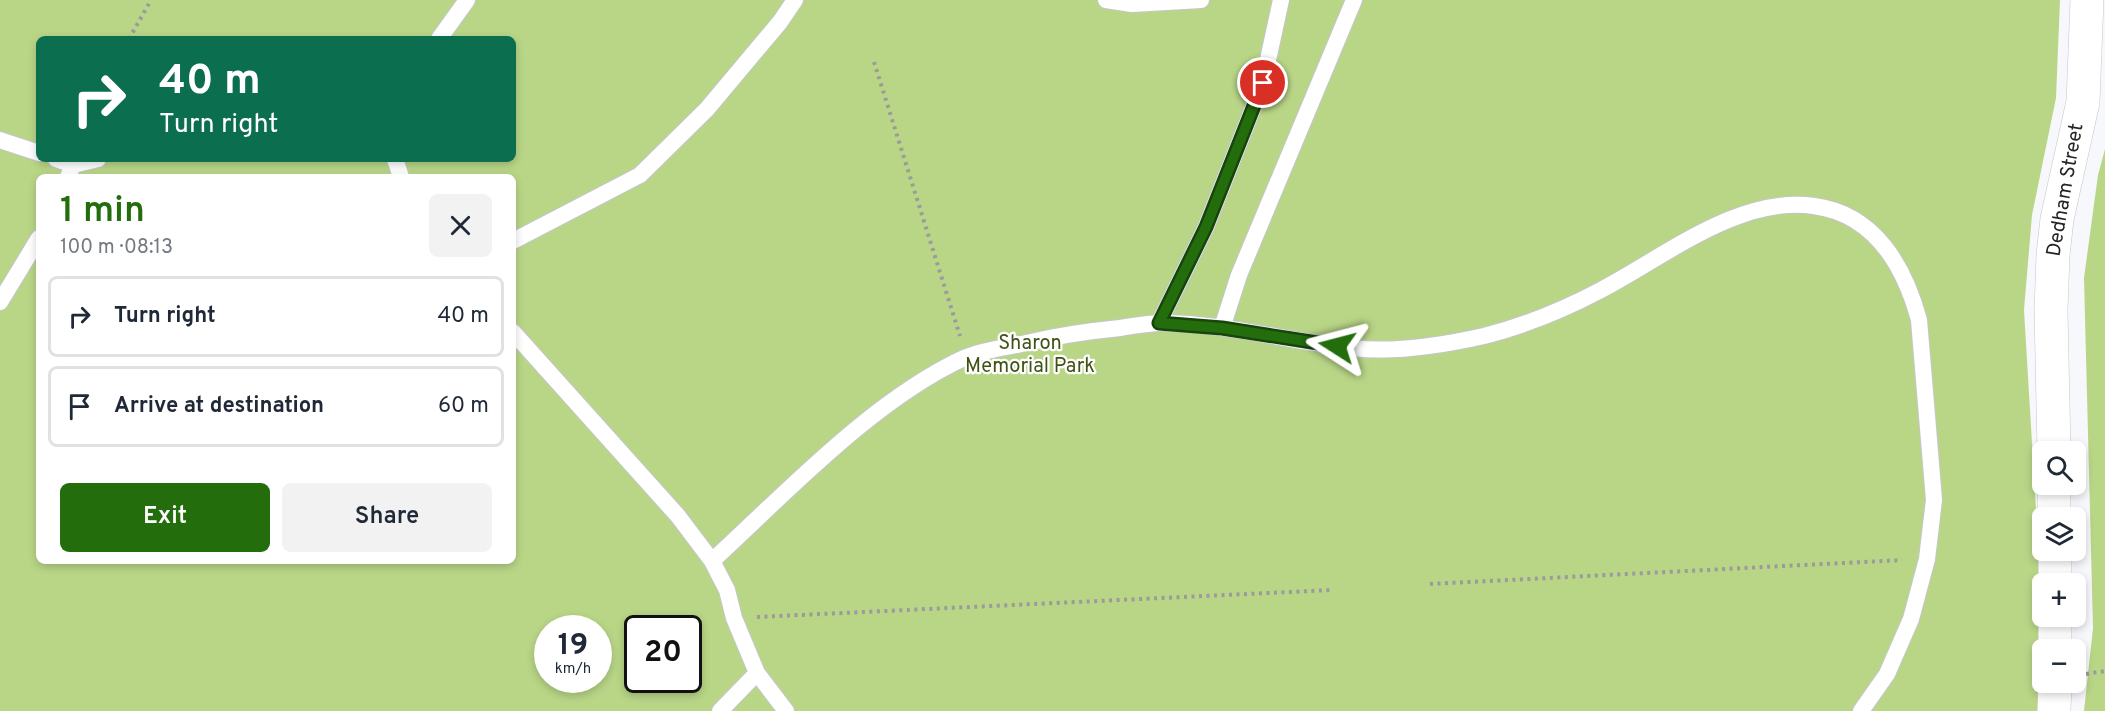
<!DOCTYPE html>
<html lang="en">
<head>
<meta charset="utf-8">
<style>
	body { margin:0; font-family:Overpass,sans-serif; background:#f2f2f3; color:#1f2937; height:100vh; display:flex; flex-direction:column; font-size:22px; white-space:nowrap }
	* { box-sizing:border-box; margin:0 }
	p { font-size:20px; color:#747a83 }
	.icon { flex:none; width:33px; height:33px; fill:none; stroke:currentColor; stroke-width:2; stroke-linecap:round; stroke-linejoin:round }
	.map { position:relative; flex:1; overflow:hidden }
	.sheet { position:absolute; left:36px; top:174px; width:480px; height:390px; display:flex; flex-direction:column; background:#fff; border-radius:9px; box-shadow:0 3px 9px #0003 }
	.sheet>* { flex:none }
	.banner { position:absolute; left:36px; top:36px; width:480px; height:126px; border-radius:9px; box-shadow:0 3px 9px #0003; background:#0b6e4f; color:#fff; overflow:hidden }
	.controls { position:absolute; left:2032px; top:441px; display:grid; gap:12px }
	.controls a { display:grid; place-items:center; width:54px; height:54px; border-radius:9px; background:#fff; box-shadow:0 3px 9px #0003; font-size:30px }
	.speed { position:absolute; left:534px; top:615px; display:flex; gap:12px; font-size:30px; font-weight:700; text-align:center }
	.speed>* { display:grid; place-content:center; width:78px; height:78px; border-radius:50%; background:#fff; box-shadow:0 3px 9px #0003; line-height:1 }
	.speed small { font-size:15px; font-weight:400 }
	.speed .limit { border:3px solid #111; border-radius:9px; background:#fff; color:#111 }
	.pin { position:absolute; display:grid; place-items:center; width:51px; height:51px; color:#fff; margin:-26px; border:3px solid #fff; border-radius:50%; box-shadow:0 2px 6px #0007 }
	.me { position:absolute; width:66px; margin:-33px; rotate:279deg; stroke-linejoin:round; filter:drop-shadow(0 0 4px #0008) }
	.turn { display:flex; align-items:center; gap:21px; height:126px; padding:0 24px; font-size:27px }
	.turn .icon { width:78px; height:78px; stroke-width:2.5 }
	.turn b { display:block; font-size:42px; line-height:51px }
	.round { display:grid; place-items:center; flex:none; width:63px; height:63px; border-radius:9px; background:#f2f2f3 }
	.headline { display:flex; align-items:center; justify-content:space-between; height:102px; padding:0 24px }
	h1 { font-size:36px; font-weight:600; line-height:45px; color:#236d0d }
	.button { display:flex; gap:12px; margin-top:auto; padding:12px 24px }
	.button a { flex:1; height:69px; border-radius:9px; background:#236d0d; color:#fff; font-size:24px; font-weight:600; line-height:69px; text-align:center }
	.button a+a { background:#f2f2f3; color:#1f2937 }
	ul { padding:0; list-style:none }
	li { display:flex; align-items:center; gap:18px; height:81px; margin:0 12px 9px; padding:0 12px; border:3px solid #e0e1e3; border-radius:9px }
	li div { flex:1 }
	li b { display:block; font-size:22px }
	li em { font-style:normal }
	.map>svg:first-child { display:block }
	.green { fill:#b9d687; fill-rule:evenodd }
	.lines { fill:none; stroke-linecap:round; stroke-linejoin:round }
	.lane-casing { stroke:#c4c7ca; stroke-width:18 }
	.street-casing { stroke:#c4c7ca; stroke-width:34 }
	.path { stroke:#999b9d; stroke-width:4; stroke-dasharray:3 4.5; stroke-linecap:butt }
	.lane { stroke:#fff; stroke-width:16 }
	.street { stroke:#fff; stroke-width:33 }
	.route-casing { stroke:#174708; stroke-width:15 }
	.route { stroke:#236d0d; stroke-width:10 }
	.labels { text-anchor:middle; dominant-baseline:central; stroke-width:4.5; stroke-linejoin:round; paint-order:stroke }
	.street-label { font-size:20px; fill:#242526; stroke:#fff }
	.park-label { font-size:20px; fill:#3e5213; stroke:#fff }
</style>
</head>
<body>
<div class="map">
<svg width="2105" height="711" viewBox="0 0 2105 711">
	<rect width="100%" height="100%" fill="#f6f8fb"/>
	<path class="green" d="M 0,0 L 2060,0 L 2056,98 L 2032,215 L 2024,310 L 2039,560 L 2040,711 L 0,711 ZM 39,39 L 513,39 L 513,159 L 39,159 ZM 39,177 L 513,177 L 513,561 L 39,561 ZM 548,628 L 598,628 L 598,680 L 548,680 ZM 638,628 L 688,628 L 688,680 L 638,680 Z
		M 2105,149 L 2105,711 L 2084,711 L 2093,628 L 2084,278 L 2098,175 Z"/>
	<g class="lines">
		<defs>
			<path id="lane" d="M 1106,0 L 1132,4 L 1201,0
				M 439,39 L 467,0
				M 0,140 L 39,153
				M 56,159 L 73,165 L 68,177
				M 395,159 L 401,177
				M 73,165 L 98,159
				M 513,241 L 640,175 L 707,109 L 780,22 L 795,0
				M 0,302 L 39,238
				M 1159,323 L 1206,227 L 1263,83 L 1281,0
				M 1222,328 L 1239,275 L 1354,0
				M 513,332 L 678,516 L 712,561
				M 720,711 L 757,673
				M 786,711 L 757,673 L 734,618 L 727,590 L 712,561 C 786,493 873,400 964,358 C 984,349 1010,347 1031,342 C 1061,335 1090,331 1120,328 C 1133,326 1148,323 1161,323 C 1226,323 1289,342 1353,348 C 1393,353 1444,345 1484,336 C 1523,326 1563,310 1599,291 C 1663,258 1739,195 1814,206 C 1874,214 1904,265 1919,320 L 1934,500 L 1927,559 L 1911,619 L 1887,674 L 1861,711"/>
			<path id="street" d="M 2054,452 L 2051,310 L 2053,255 L 2057,219 L 2083,102 L 2087,0
				M 2054,484 L 2054,518
				M 2055,550 L 2055,584
				M 2055,616 L 2055,650
				M 2054,711 L 2055,682"/>
		</defs>
		<use href="#lane" class="lane-casing"/>
		<use href="#street" class="street-casing"/>
		<path class="path" d="M 129,39 L 151,0
			M 874,62 L 960,336
			M 1430,584 L 1902,560
			M 757,617 L 1332,590
			M 2086,674 L 2105,671"/>
		<use href="#lane" class="lane"/>
		<use href="#street" class="street"/>
	</g>
	<g class="lines">
		<defs>
			<path id="route" d="M 1263,83 L 1206,227 L 1159,323 L 1222,328 L 1337,346"/>
		</defs>
		<use href="#route" class="route-casing"/>
		<use href="#route" class="route"/>
	</g>
	<g class="labels">
		<g class="street-label">
			<text transform="translate(2066 190) rotate(-80)">Dedham Street</text>
		</g>
		<g class="park-label">
			<text x="1030" y="344">Sharon<tspan x="1030" dy="23">Memorial Park</tspan></text>
		</g>
	</g>
</svg>
<div class="controls">
<a><svg class="icon" aria-label="search" viewBox="0 0 24 24"><circle cx="10" cy="10" r="6"/><path d="M15 15l6 6"/></svg></a>
<a><svg class="icon" aria-label="layers" viewBox="0 0 24 24"><path d="M12 4l9 5-9 5-9-5zM3 14l9 5 9-5"/></svg></a>
<a>+</a>
<a>−</a>
</div>
<div class="speed"><div>19<small>km/h</small></div><div class="limit">20</div></div>
<div class="pin" style="left:1263px;top:83px;background:#d93025"><svg class="icon" aria-label="arrive" viewBox="0 0 24 24"><path d="M6 21V4h12l-3 4 3 4H6"/></svg></div>
<svg class="me" style="left:1337px;top:346px" viewBox="-20 -20 40 40"><path d="M0-17L14 15 0 8-14 15z" fill="#236d0d" stroke="#fff" stroke-width="4"/></svg>
<div class="banner">
<div class="turn"><svg class="icon" aria-label="right" viewBox="0 0 24 24"><path d="M7 20v-9h11M14 6l5 5-5 5"/></svg><div><b>40 m</b>Turn right</div></div>
</div>
<section class="sheet">
<div class="headline"><div><h1>1 min</h1><p>100 m · 08:13</p></div><a class="round"><svg class="icon" aria-label="close" viewBox="0 0 24 24"><path d="M6 6l12 12M18 6L6 18"/></svg></a></div>
<ul>
<li><svg class="icon" aria-label="right" viewBox="0 0 24 24"><path d="M7 20v-9h11M14 6l5 5-5 5"/></svg><div><b>Turn right</b></div><em>40 m</em></li>
<li><svg class="icon" aria-label="arrive" viewBox="0 0 24 24"><path d="M6 21V4h12l-3 4 3 4H6"/></svg><div><b>Arrive at destination</b></div><em>60 m</em></li>
</ul>
<div class="button"><a>Exit</a><a>Share</a></div>
</section>
</div>
</body>
</html>
